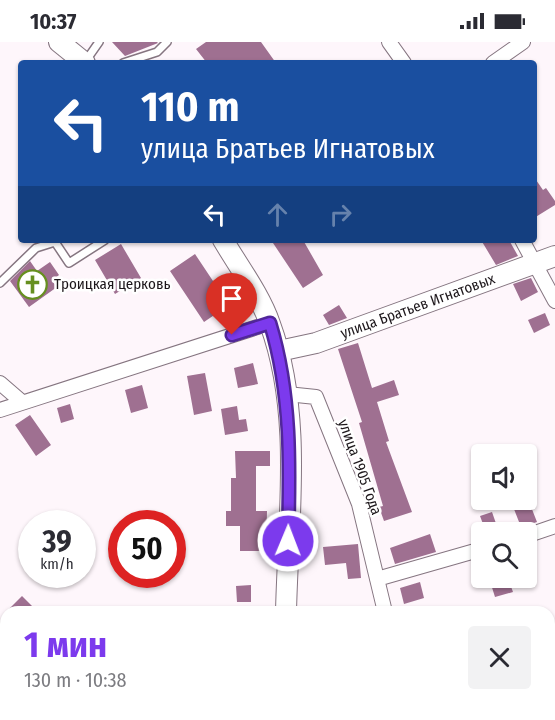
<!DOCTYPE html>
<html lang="ru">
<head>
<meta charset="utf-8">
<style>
	body { margin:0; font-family:"Fira Sans Condensed",sans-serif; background:#f2f2f3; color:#2b2b33; height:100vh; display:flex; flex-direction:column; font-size:22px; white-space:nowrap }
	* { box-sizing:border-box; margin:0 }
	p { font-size:20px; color:#7c7c81 }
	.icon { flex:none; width:33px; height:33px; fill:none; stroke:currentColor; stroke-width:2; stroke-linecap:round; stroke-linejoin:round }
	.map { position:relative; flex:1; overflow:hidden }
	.sheet { position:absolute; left:0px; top:564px; width:555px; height:114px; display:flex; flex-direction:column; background:#fff; border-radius:18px 18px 0 0; box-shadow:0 2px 4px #0004 }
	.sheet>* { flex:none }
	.top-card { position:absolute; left:18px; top:18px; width:519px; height:183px; border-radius:6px; box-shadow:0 2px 4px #0004; background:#1a4fa0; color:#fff; overflow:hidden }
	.controls { position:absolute; left:471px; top:402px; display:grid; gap:12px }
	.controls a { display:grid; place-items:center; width:66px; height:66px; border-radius:6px; background:#fff; box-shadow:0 2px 4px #0004; font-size:30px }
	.speed { position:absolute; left:18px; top:468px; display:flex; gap:12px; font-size:30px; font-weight:700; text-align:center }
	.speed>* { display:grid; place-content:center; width:78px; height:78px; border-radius:50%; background:#fff; box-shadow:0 2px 4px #0004; line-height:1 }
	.speed small { font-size:15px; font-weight:400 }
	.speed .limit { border:9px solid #d22; background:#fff; color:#111 }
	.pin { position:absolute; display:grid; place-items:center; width:51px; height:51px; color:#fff; margin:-62px -26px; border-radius:50% 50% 50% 0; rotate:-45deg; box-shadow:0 0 6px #0007 }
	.pin .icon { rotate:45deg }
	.me { position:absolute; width:66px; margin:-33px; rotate:1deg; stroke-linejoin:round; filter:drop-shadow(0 0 4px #0008) }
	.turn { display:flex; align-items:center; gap:21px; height:126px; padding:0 24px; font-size:27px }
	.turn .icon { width:78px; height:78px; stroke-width:2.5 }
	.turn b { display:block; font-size:42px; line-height:51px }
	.lanes { display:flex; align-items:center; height:57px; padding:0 24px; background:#0003; justify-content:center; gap:30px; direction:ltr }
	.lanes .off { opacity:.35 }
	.round { display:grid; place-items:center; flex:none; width:63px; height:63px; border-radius:6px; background:#f2f2f3 }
	.summary { display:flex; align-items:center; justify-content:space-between; height:102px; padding:0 24px }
	h1 { font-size:36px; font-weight:700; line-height:45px; color:#7c3aed }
	.status { display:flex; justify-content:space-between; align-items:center; height:42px; padding:0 30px; background:#fff; direction:ltr }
	.status svg { height:16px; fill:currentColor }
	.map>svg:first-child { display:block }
	.building { fill:#9f7091 }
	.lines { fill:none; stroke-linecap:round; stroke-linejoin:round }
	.lane-casing { stroke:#857580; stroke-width:10 }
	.street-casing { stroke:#857580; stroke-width:16 }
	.secondary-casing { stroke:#857580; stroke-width:22 }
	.lane { stroke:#fff; stroke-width:7 }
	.street { stroke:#fff; stroke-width:14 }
	.secondary { stroke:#fff; stroke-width:20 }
	.route-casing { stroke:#51269a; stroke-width:15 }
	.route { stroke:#7c3aed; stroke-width:10 }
	.labels { text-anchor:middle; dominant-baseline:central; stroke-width:5; stroke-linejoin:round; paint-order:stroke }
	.poi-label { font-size:15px; fill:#1c161a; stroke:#fff; text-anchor:start }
	.street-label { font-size:15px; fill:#1c161a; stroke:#fff }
</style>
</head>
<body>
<div class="status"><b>10:37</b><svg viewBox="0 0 49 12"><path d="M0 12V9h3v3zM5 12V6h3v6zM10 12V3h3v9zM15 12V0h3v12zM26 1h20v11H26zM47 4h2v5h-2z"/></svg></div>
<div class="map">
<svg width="555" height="678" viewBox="0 0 555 678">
	<rect width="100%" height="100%" fill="#fef6fb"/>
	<path class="building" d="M 112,0 L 157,0 L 158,1 L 125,14 Z
		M 206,0 L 261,0 L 276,21 L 207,21 L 196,7 Z
		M 534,135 L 543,148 L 546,146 L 555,159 L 555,163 L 534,176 Z
		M 271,198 L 303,198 L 323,233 L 303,246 Z
		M 481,198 L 509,198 L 518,214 L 496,223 Z
		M 121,202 L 141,236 L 115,252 L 95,218 Z
		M 195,212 L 229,263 L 204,280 L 170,229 Z
		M 30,219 L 37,229 L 50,220 L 59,233 L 52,239 L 57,245 L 29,265 L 10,239 Z
		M 531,236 L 538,250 L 521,259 L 513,242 Z
		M 339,263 L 347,276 L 329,283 L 323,273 Z
		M 545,271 L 550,283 L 534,291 L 528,278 Z
		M 358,301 L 372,346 L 394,338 L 399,353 L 377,360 L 389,399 L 386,400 L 412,470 L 384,479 L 379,465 L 383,464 L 359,381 L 362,380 L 338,307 Z
		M 253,321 L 258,342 L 238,346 L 234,326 Z
		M 205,331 L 212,369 L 194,373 L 187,334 Z
		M 142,343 L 148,366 L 131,371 L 125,348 Z
		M 70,362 L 74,377 L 61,381 L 57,366 Z
		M 237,364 L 239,378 L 246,377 L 248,389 L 225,393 L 221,367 Z
		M 30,373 L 51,403 L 36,414 L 15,383 Z
		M 235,409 L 270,409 L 270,424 L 256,424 L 256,469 L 267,469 L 266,509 L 240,509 L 240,484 L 226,484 L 226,469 L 231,469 L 231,436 L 236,436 Z
		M 528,457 L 537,480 L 521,485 L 512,462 Z
		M 492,470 L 499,490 L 486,490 L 480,474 Z
		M 430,492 L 436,510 L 395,522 L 390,506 Z
		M 358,502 L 361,536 L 348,537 L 346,521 L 325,523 L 323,505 Z
		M 489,536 L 508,536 L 513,550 L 495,555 Z
		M 420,540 L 424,556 L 404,562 L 400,546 Z
		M 251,543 L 251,560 L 237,560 L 236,544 Z
		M 22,554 L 38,570 L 6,570 Z"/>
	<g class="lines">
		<defs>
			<path id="lane" d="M 85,20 L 99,0
				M 123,21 L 157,10 L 167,0
				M 0,241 L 36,206 L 55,200 L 69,221 L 105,198"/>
			<path id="street" d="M 389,0 L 404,21
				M 493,21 L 523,0
				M 522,198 L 555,259
				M 0,341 L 22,360
				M 287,352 L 316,355 L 359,462 L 385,570
				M 0,368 L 270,281
				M 526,494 L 555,484
				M 377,537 L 482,507
				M 0,602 L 6,608
				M 72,672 L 78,678
				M 410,672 L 411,678"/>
			<g id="secondary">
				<path d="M 59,0 L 85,21"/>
				<path d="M 223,198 C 239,225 260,253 270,282 C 303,372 288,476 286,570"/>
				<path id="s1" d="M 279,309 L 316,301 L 555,214"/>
				<path d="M 284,678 L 284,672"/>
			</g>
		</defs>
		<use href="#lane" class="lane-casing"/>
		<use href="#street" class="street-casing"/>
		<use href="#secondary" class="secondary-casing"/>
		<use href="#lane" class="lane"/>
		<use href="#street" class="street"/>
		<use href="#secondary" class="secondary"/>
	</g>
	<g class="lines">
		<defs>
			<path id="route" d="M 232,293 L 270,281 C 292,353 290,425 288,499"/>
		</defs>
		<use href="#route" class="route-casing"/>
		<use href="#route" class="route"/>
	</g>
	<defs>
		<symbol id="church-ring" viewBox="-11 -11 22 22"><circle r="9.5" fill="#fff" stroke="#668f1f" stroke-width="1.5"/><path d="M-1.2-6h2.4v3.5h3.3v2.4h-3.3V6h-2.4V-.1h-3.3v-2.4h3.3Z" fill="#668f1f"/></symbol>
	</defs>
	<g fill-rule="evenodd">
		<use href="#church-ring" x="16" y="226" width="33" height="33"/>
	</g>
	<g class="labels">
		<g class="poi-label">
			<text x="54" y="242">Троицкая церковь</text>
		</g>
		<g class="street-label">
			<text stroke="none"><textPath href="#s1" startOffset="146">улица Братьев Игнатовых</textPath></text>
			<text transform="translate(360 425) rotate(70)">улица 1905 Года</text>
		</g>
	</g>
</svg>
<div class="controls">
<a><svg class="icon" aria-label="sound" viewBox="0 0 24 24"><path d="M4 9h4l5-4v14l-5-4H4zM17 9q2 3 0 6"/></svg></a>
<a><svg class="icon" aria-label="search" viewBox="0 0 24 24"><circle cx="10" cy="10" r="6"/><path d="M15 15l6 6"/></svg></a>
</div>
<div class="speed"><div>39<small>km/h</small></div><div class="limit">50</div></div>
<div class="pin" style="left:232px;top:293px;background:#d93025"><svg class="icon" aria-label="arrive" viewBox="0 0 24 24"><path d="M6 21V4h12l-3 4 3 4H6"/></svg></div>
<svg class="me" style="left:288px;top:499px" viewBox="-20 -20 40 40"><circle r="17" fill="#7c3aed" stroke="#fff" stroke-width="3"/><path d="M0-11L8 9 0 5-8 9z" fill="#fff"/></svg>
<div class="top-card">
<div class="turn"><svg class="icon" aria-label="left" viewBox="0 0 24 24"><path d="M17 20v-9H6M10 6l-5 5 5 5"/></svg><div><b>110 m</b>улица Братьев Игнатовых</div></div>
<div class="lanes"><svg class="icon" aria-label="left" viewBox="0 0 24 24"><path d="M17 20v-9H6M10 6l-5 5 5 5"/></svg><svg class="icon off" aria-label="ahead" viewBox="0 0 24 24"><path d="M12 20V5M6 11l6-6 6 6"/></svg><svg class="icon off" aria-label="right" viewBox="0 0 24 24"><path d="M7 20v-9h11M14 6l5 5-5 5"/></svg></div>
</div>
<section class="sheet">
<div class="summary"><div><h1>1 мин</h1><p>130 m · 10:38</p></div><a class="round"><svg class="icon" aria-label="close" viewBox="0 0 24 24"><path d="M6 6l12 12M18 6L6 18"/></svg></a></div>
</section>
</div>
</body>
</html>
